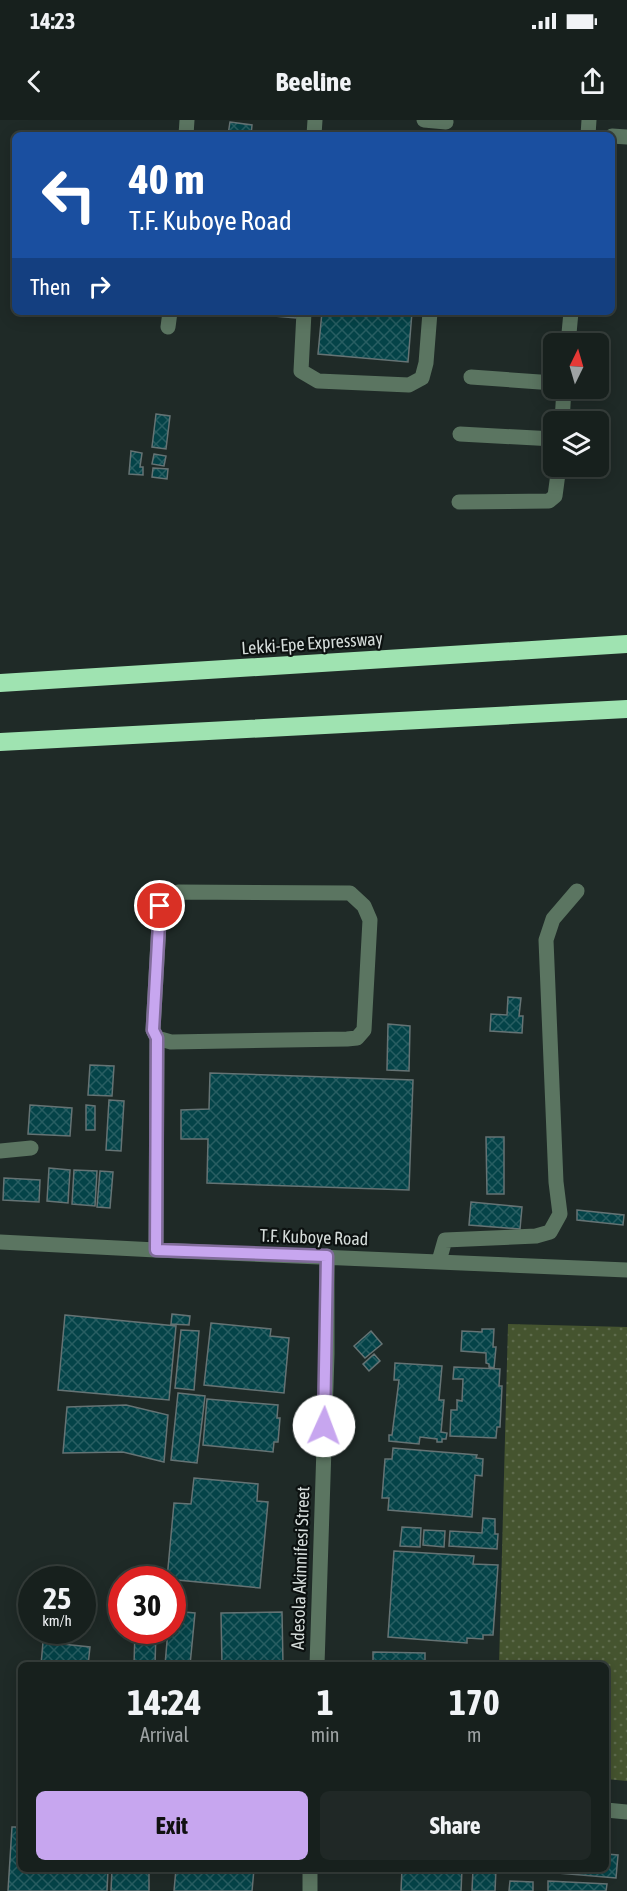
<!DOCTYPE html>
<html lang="en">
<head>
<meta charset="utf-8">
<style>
	body { margin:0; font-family:"Asap Condensed",sans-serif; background:#202826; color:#f1f3f6; height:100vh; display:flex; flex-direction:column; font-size:22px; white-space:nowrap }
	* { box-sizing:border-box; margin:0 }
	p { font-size:20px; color:#9ea3a4 }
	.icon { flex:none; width:33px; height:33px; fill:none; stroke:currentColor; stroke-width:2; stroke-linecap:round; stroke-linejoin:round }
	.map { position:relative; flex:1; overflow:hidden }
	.sheet { position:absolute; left:18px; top:1542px; width:591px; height:210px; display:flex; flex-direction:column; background:#17201d; border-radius:9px; box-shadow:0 3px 15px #0003,0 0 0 2px #363e3b }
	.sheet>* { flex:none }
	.guide { position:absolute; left:12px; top:12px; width:603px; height:183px; border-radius:9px; box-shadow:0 3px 15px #0003,0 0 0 2px #363e3b; background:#1a4fa0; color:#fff; overflow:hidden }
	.needle { width:39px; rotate:5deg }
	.tools { position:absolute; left:543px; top:213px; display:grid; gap:12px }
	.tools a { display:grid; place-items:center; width:66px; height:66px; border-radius:9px; background:#17201d; box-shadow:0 3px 15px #0003,0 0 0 2px #363e3b; font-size:30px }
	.speed { position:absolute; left:18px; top:1446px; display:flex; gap:12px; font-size:30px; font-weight:700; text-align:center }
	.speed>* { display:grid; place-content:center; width:78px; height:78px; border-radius:50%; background:#17201d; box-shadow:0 3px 15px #0003,0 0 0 2px #363e3b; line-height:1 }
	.speed small { font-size:15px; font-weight:400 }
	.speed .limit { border:9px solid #d22; background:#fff; color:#111 }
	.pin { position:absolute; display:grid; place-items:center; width:51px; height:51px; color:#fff; margin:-26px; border:3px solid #fff; border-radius:50%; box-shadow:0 2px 6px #0007 }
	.me { position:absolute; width:66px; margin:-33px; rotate:2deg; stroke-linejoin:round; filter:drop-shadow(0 0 4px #0008) }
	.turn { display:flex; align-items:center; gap:21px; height:126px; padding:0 18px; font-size:27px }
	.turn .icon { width:78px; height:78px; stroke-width:2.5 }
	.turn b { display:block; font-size:42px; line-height:51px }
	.then { display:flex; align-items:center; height:57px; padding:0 18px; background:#0003; gap:12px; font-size:22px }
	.eta { display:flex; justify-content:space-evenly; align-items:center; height:102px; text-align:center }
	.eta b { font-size:36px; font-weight:700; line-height:42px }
	.cta { display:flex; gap:12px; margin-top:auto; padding:12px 18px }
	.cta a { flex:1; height:69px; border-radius:9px; background:#c7a6ef; color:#111; font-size:24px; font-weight:700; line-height:69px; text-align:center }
	.cta a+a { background:#202826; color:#f1f3f6 }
	.status { display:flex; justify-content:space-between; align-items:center; height:42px; padding:0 30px; background:#17201d; direction:ltr }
	.status svg { height:16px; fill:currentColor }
	header { display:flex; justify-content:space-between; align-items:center; height:78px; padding:0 18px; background:#17201d; font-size:27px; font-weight:700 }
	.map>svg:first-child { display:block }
	.grass { fill:url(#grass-dots) }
	.building { fill:url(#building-cross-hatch); stroke:#657374; stroke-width:1.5 }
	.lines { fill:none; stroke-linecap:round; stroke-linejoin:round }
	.minor { stroke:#5b7561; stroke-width:15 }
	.highway { stroke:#9fe3b1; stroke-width:18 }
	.route-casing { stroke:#816c9b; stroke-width:15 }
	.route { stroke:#c7a6ef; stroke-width:10 }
	.labels { text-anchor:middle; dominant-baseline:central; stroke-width:4.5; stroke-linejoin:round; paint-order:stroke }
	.street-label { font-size:18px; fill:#d5dcda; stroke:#0c1110 }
</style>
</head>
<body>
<div class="status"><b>14:23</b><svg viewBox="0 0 49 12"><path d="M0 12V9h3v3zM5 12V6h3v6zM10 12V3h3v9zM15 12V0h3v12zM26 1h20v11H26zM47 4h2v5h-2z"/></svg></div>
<header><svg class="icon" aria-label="back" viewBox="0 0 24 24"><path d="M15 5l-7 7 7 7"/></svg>Beeline<svg class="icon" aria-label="share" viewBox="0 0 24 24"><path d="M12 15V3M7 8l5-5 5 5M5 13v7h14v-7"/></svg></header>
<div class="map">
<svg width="627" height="1771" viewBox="0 0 627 1771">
	<defs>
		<pattern id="grass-dots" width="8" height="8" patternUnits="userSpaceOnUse" patternTransform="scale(1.5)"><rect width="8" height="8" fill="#45542f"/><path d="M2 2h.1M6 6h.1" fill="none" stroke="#5f6c4d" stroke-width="1.8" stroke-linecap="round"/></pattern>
		<pattern id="building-cross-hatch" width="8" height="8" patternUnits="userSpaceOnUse" patternTransform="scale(1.5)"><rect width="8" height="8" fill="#044348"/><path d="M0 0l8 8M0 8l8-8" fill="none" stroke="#285e62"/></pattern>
	</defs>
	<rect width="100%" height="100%" fill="#1f2a27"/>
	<path class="grass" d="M 508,1204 L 627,1207 L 627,1661 L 606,1659 L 606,1545 L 499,1545 Z"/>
	<path class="building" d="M 230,2 L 252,5 L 251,15 L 228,15 Z
		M 228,192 L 297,192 L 296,198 Z
		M 322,192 L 412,192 L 408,242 L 318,234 Z
		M 156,294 L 170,296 L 166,329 L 152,327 Z
		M 131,331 L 142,333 L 140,347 L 143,347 L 143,355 L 129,354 Z
		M 154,334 L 166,336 L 164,346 L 152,344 Z
		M 153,348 L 168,349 L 167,359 L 152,357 Z
		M 508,877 L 521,878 L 519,896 L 523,896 L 522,913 L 490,911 L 491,894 L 507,895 Z
		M 388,904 L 410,906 L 409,951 L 387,950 Z
		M 90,945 L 114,946 L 112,976 L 88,975 Z
		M 210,953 L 413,960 L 409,1070 L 207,1063 L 208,1019 L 181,1019 L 181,990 L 209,989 Z
		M 109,980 L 124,981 L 121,1031 L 106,1030 Z
		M 30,985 L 72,988 L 70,1016 L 28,1014 Z
		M 86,985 L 95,986 L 95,1010 L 86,1010 Z
		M 486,1017 L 504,1017 L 504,1074 L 487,1074 Z
		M 49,1048 L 70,1050 L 68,1083 L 47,1081 Z
		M 74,1050 L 97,1051 L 95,1086 L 72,1084 Z
		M 100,1051 L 113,1052 L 110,1088 L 97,1087 Z
		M 4,1058 L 40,1060 L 39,1082 L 3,1080 Z
		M 471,1082 L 522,1087 L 520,1109 L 469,1105 Z
		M 577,1090 L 624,1095 L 623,1105 L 577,1100 Z
		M 172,1194 L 190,1196 L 189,1205 L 171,1204 Z
		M 65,1195 L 176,1206 L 169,1280 L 58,1270 Z
		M 211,1203 L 271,1209 L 270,1216 L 289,1218 L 284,1273 L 204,1265 Z
		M 482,1209 L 494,1209 L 493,1227 L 496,1227 L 494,1248 L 489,1247 L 489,1244 L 486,1243 L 486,1233 L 461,1231 L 462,1211 L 482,1212 Z
		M 181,1210 L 199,1211 L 194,1270 L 175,1268 Z
		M 371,1211 L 382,1224 L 365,1238 L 354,1226 Z
		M 374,1234 L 380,1241 L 369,1251 L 363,1244 Z
		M 395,1243 L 442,1246 L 439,1280 L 444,1280 L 441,1312 L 447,1313 L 446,1319 L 442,1319 L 442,1322 L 437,1322 L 437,1319 L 420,1317 L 419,1324 L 389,1321 L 389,1315 L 392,1315 L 399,1260 L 394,1260 Z
		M 454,1247 L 500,1249 L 499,1266 L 502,1266 L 500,1307 L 497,1307 L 496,1318 L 450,1316 L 451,1290 L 457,1290 L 457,1280 L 462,1281 L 463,1259 L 453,1259 Z
		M 178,1273 L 205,1276 L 197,1343 L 171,1340 Z
		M 207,1279 L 278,1285 L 277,1298 L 280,1298 L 278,1322 L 274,1322 L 273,1332 L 203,1325 Z
		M 126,1285 L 168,1295 L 164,1342 L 123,1332 L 63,1333 L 67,1287 Z
		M 393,1328 L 477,1335 L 476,1338 L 483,1339 L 482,1356 L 475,1355 L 472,1397 L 388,1390 L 389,1378 L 382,1378 L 385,1339 L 392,1339 Z
		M 194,1358 L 258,1364 L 257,1381 L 268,1382 L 260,1468 L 167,1459 L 174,1383 L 191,1384 Z
		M 483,1398 L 495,1399 L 495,1414 L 498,1414 L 497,1429 L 449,1426 L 450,1411 L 482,1413 Z
		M 402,1407 L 421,1408 L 420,1427 L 400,1426 Z
		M 424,1410 L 445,1411 L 444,1427 L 423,1425 Z
		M 394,1431 L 474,1436 L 473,1444 L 498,1445 L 493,1515 L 483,1515 L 483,1519 L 467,1518 L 467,1523 L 388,1517 Z
		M 172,1491 L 195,1493 L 190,1545 L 165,1545 L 168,1510 L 172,1510 Z
		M 282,1492 L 283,1545 L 222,1545 L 221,1493 Z
		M 135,1510 L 156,1510 L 155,1545 L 134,1545 Z
		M 43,1522 L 90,1527 L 88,1545 L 41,1545 Z
		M 373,1532 L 425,1533 L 425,1545 L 373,1545 Z
		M 12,1707 L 21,1707 L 21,1749 L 108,1749 L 107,1771 L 8,1771 Z
		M 606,1734 L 618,1735 L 616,1758 L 558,1753 L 559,1749 L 606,1749 Z
		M 112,1749 L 149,1749 L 149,1771 L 111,1771 Z
		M 176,1749 L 254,1749 L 252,1771 L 174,1771 Z
		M 402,1749 L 462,1749 L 461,1771 L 401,1771 Z
		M 473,1749 L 496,1749 L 495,1771 L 472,1771 Z
		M 510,1761 L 533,1762 L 533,1771 L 509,1771 Z
		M 548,1761 L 607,1764 L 606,1771 L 548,1771 Z"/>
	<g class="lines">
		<path class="minor" d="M 424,0 L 446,2
			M 186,15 L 187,0
			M 314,15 L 315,0
			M 588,15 L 589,0
			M 612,16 L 627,17
			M 304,192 L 301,251 L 318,261 L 409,265 L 422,258 L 426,243 L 430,192
			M 168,207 L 170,192
			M 568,224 L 571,192
			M 471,257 L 554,263
			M 562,302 L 564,268
			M 460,314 L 554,319
			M 459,382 L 549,381 L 555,376 L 559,346
			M 0,1031 L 31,1028
			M 0,1122 L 156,1130 L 627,1150
			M 156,1130 L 157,918 L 153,910 L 160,786 L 178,772 L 350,773 L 364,786 L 370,800 L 364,910 L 357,918 L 347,919 L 171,922 L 157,918
			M 439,1141 L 445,1120 L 536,1116 L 550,1112 L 560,1094 L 556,1062 L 546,820 L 553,799 L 577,771
			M 317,1545 L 327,1234 L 327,1136
			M 606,1690 L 627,1692
			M 310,1771 L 310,1749"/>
		<path class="highway" d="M 0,563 L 627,524
			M 0,622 L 627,589"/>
	</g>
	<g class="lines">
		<defs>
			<path id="route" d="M 160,786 L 153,910 L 157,918 L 156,1130 L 327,1136 L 324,1306"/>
		</defs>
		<use href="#route" class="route-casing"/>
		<use href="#route" class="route"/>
	</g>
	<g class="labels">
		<g class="street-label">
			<text transform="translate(312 523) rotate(-4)">Lekki-Epe Expressway</text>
			<text transform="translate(314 1117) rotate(2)">T.F. Kuboye Road</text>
			<text transform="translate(300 1448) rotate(-88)">Adesola Akinnifesi Street</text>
		</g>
	</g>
</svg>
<div class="tools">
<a><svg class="needle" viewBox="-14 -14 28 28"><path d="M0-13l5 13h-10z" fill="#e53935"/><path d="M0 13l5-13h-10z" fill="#9ea3a4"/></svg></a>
<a><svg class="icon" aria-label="layers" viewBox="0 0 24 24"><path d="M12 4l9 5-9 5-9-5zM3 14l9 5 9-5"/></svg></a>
</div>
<div class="speed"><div>25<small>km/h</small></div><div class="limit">30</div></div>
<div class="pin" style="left:160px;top:786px;background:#d93025"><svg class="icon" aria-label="arrive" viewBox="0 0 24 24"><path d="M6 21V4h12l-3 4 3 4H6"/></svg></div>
<svg class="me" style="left:324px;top:1306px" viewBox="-20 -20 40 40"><circle r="19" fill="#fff"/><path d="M0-13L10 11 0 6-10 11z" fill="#c7a6ef"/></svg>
<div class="guide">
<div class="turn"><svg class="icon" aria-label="left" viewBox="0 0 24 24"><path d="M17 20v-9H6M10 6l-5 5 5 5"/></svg><div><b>40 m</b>T.F. Kuboye Road</div></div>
<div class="then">Then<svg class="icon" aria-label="right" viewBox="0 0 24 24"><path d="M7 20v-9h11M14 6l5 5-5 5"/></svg></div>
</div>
<section class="sheet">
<div class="eta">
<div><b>14:24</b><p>Arrival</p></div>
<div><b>1</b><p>min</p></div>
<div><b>170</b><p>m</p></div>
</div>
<div class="cta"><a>Exit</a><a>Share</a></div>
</section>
</div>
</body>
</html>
